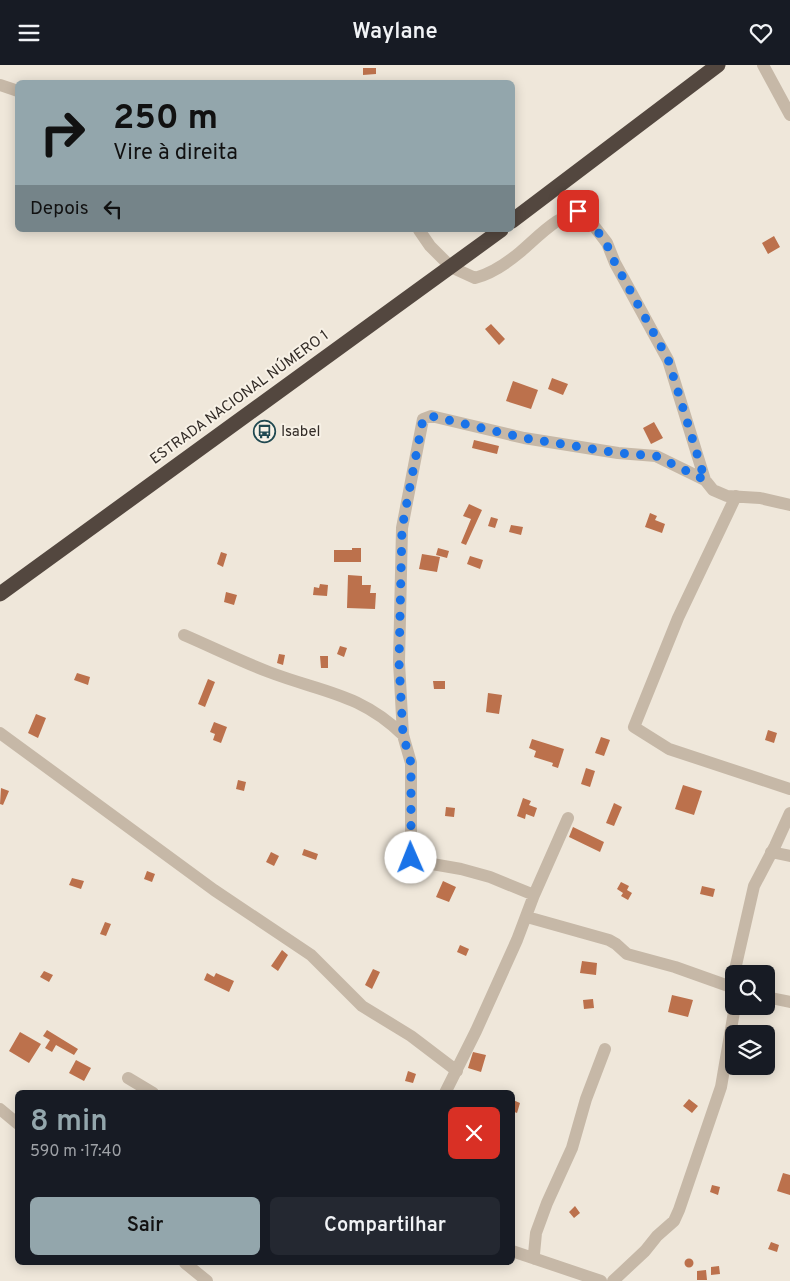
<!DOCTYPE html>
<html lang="pt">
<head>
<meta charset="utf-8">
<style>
	body { margin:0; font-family:Overpass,sans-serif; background:#242831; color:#f1f3f6; height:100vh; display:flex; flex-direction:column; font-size:19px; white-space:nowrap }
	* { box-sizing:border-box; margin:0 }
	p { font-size:16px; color:#9ea1a6 }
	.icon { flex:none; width:28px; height:28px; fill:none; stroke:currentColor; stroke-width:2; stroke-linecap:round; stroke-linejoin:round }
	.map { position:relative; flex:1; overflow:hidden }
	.panel { position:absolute; left:15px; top:1025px; width:500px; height:175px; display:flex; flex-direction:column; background:#171b24; border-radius:8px; box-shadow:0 2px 12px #0003 }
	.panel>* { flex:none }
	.top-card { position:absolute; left:15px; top:15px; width:500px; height:152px; border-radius:8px; box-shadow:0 2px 12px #0003; background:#93a6ac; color:#111; overflow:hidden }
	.tools { position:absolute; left:725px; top:900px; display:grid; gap:10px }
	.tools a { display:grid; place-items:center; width:50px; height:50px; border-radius:8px; background:#171b24; box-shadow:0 2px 12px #0003; font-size:25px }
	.pin { position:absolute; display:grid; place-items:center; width:42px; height:42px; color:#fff; margin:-21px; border-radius:10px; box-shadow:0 2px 8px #0006 }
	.me { position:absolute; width:55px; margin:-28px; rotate:359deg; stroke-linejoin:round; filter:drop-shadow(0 0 4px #0008) }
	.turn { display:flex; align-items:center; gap:18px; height:105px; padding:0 15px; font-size:22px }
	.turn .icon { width:65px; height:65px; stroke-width:2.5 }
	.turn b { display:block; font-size:35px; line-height:42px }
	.then { display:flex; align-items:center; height:48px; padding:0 15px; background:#0003; gap:10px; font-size:19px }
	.round { display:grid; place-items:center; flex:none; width:52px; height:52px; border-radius:8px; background:#242831 }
	.headline { display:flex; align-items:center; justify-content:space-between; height:85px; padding:0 15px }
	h1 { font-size:30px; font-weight:600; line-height:38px; color:#93a6ac }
	.primary-button { display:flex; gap:10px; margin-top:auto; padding:10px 15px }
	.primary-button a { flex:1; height:58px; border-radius:8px; background:#93a6ac; color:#111; font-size:20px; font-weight:600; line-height:58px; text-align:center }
	.primary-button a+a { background:#242831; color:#f1f3f6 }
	header { display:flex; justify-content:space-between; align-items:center; height:65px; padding:0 15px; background:#171b24; font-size:22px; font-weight:600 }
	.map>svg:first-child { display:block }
	.building { fill:#bc714c }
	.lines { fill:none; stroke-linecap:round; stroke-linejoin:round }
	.minor { stroke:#c6b8a7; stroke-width:12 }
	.highway { stroke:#53473f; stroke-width:15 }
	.route { stroke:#1a73e8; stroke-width:9; stroke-dasharray:0 16.2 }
	.labels { text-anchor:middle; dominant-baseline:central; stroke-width:4; stroke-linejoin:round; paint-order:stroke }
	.street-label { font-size:15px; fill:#332c27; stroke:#f7f1e6 }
	.poi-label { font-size:15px; fill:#332c27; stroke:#f7f1e6; text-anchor:start }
</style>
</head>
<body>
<header><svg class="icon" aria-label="menu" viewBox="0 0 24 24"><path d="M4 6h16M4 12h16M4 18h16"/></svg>Waylane<svg class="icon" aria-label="heart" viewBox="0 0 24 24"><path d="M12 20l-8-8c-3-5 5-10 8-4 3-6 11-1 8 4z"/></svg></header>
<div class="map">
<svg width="790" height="1216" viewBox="0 0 790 1216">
	<rect width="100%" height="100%" fill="#efe7da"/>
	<path class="building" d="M 363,3 L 376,3 L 376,9 L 363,10 Z
		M 774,171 L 780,182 L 768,189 L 762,178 Z
		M 491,259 L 505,274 L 499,280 L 485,264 Z
		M 552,313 L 568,319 L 563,330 L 548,324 Z
		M 513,316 L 538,325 L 531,344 L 506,336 Z
		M 654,357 L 663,373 L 651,379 L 643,363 Z
		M 474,375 L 499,381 L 497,389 L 472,383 Z
		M 469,439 L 482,445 L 466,480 L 461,478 L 471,454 L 463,451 Z
		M 650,448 L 657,451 L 655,455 L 665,459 L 662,468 L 645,462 Z
		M 491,452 L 498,454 L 495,463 L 488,461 Z
		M 511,460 L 523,462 L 521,470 L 509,467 Z
		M 352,483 L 361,483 L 361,497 L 334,497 L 334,485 L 352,485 Z
		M 438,483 L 449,486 L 447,493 L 436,490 Z
		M 221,487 L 227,489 L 223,502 L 217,499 Z
		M 422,489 L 440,492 L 437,507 L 419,504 Z
		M 470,491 L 483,495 L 480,504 L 467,499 Z
		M 348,510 L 362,511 L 362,520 L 371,520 L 370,528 L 376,528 L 375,544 L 347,543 Z
		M 320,519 L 328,520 L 327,531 L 313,530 L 314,522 L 319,523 Z
		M 226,527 L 237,530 L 234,540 L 224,537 Z
		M 340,581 L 347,583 L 344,592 L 337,589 Z
		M 279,589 L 285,590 L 283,600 L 277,598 Z
		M 320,591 L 328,591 L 328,603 L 321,603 Z
		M 77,608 L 90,612 L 88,620 L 74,615 Z
		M 208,614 L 215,617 L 205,642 L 198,639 Z
		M 433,616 L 445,616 L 445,624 L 434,624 Z
		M 488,628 L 502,630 L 499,649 L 486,647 Z
		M 36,649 L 46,653 L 38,673 L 28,668 Z
		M 214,657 L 227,662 L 221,678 L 213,675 L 215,669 L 210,667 Z
		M 768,665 L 777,668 L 774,678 L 765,675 Z
		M 601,672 L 610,675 L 604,691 L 595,688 Z
		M 532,674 L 564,684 L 558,703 L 552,701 L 553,698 L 534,692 L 536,686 L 529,683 Z
		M 586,703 L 595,706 L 590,722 L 581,719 Z
		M 238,715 L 246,717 L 244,726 L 236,724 Z
		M 683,720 L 702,726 L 694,750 L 675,744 Z
		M 1,723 L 9,726 L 3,740 L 0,739 Z
		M 523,733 L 531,736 L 529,740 L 537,743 L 534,752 L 526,749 L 525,754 L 517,751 Z
		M 614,738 L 622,742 L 614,761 L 606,758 Z
		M 446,742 L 455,743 L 454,752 L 445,751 Z
		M 573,762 L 604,777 L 600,787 L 569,772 Z
		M 304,784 L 318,789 L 316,795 L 302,790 Z
		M 271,787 L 279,791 L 274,801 L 266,797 Z
		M 147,806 L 155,809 L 152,817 L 144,814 Z
		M 72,813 L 84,816 L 81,824 L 69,820 Z
		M 443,816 L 456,822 L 449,837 L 436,832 Z
		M 621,817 L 629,821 L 627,825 L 632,828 L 628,835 L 621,831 L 623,828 L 617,824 Z
		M 702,821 L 715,824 L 713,832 L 700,829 Z
		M 105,857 L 111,859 L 106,871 L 100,869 Z
		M 460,880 L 469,884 L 466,891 L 457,887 Z
		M 282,885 L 288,890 L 278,906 L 271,901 Z
		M 582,896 L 597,898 L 596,910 L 580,908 Z
		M 373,904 L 380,907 L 372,924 L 365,920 Z
		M 44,906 L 53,910 L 49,917 L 40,912 Z
		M 207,908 L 214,912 L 216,908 L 234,916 L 229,927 L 204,915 Z
		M 672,930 L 693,935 L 688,952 L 668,947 Z
		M 593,934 L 594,943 L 584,944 L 583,935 Z
		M 47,965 L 78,984 L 74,990 L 56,980 L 52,987 L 45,983 L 50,975 L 43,971 Z
		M 20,967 L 41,979 L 29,998 L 9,986 Z
		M 473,987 L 486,990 L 481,1007 L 468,1003 Z
		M 76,995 L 91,1003 L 84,1016 L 69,1008 Z
		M 408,1006 L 416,1009 L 413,1018 L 405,1016 Z
		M 689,1034 L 698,1041 L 692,1048 L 683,1041 Z
		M 513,1035 L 520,1038 L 517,1048 L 512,1046 Z
		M 783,1108 L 790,1110 L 790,1130 L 777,1126 Z
		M 712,1120 L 720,1122 L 718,1130 L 710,1127 Z
		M 575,1141 L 580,1148 L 574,1153 L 569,1147 Z
		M 771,1177 L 779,1180 L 777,1187 L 768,1184 Z
		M684.5 1198a4.5 4.5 0 1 1 9 0a4.5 4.5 0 1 1-9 0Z
		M 719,1201 L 720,1209 L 711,1210 L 711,1202 Z
		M 706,1205 L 707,1215 L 697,1215 L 697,1206 Z"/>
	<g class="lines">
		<path class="minor" d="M 763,0 L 790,50
			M 0,20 L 18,26
			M 419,165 L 430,181 L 451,202 L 475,213 C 490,209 507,198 519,188 C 535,175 562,144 584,148 L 607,178 L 615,198 L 668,295 L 705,415 L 713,425 L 727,431 L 760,433 L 790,440
			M 736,431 L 678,553 L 634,662 L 669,684 L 790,724
			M 184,570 C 212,582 240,596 269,607 C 321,627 360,628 403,670
			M 0,668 L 214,825 L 311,890 L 362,941 L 411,971 L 457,1006
			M 771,787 L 790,791
			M 534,830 L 490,812 L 461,804 L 415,796 L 411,793 L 411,698 L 403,670 L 399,597 L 402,463 L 423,354 L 431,351 L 524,373 L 618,388 L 656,391 L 705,415
			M 527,852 L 609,875 L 616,879 L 627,889 L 675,902 L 734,923
			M 734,909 L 754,821 L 775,781 L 790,748
			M 766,932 L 790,937
			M 128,1013 L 153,1028
			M 445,1028 L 476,966 L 517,875 L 534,830 L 568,753
			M 0,1044 L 18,1059
			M 512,1186 L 601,1216
			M 535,1194 L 534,1189 L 536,1168 L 547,1138 L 572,1083 L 586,1034 L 605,984
			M 185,1198 L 207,1216
			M 613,1216 L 645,1186 L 657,1171 L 674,1156 L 679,1145 L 721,1022 L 735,941"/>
		<path class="highway" d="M 512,156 L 718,0
			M 0,529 L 501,165"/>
	</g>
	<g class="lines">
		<path class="route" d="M 411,793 L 411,698 L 403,670 L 399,597 L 402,463 L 423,354 L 431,351 L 524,373 L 618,388 L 656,391 L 705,415 L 668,294 L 615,198 L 606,178 L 584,148 L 578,146"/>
	</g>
	<defs>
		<symbol id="bus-ring" viewBox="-11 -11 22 22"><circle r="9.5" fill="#f7f1e6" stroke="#204951" stroke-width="1.5"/><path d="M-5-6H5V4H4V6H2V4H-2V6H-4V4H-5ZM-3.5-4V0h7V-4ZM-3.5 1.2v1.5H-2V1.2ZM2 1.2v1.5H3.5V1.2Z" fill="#204951"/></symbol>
	</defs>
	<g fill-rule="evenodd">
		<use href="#bus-ring" x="252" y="354" width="25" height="25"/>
	</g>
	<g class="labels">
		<g class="street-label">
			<text transform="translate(240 333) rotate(-36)">ESTRADA NACIONAL NÚMERO 1</text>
		</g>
		<g class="poi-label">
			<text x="281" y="367">Isabel</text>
		</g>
	</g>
</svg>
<div class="tools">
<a><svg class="icon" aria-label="search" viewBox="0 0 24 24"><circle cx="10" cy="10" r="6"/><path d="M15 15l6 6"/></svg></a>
<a><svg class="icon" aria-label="layers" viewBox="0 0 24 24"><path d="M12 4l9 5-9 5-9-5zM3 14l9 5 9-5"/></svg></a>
</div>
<div class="pin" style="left:578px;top:146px;background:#d93025"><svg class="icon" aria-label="arrive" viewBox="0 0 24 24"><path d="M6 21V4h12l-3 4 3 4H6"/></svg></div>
<svg class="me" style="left:411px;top:793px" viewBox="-20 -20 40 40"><circle r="19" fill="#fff"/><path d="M0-13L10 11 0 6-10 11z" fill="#1a73e8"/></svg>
<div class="top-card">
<div class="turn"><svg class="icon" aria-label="right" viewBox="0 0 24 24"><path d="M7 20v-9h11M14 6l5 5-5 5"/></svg><div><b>250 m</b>Vire à direita</div></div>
<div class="then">Depois<svg class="icon" aria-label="left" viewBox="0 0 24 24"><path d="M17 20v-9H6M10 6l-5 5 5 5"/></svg></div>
</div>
<section class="panel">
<div class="headline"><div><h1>8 min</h1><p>590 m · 17:40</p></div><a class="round" style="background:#d93025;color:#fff"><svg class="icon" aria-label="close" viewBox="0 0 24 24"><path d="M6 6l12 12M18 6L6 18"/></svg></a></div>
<div class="primary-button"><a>Sair</a><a>Compartilhar</a></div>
</section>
</div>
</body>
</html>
